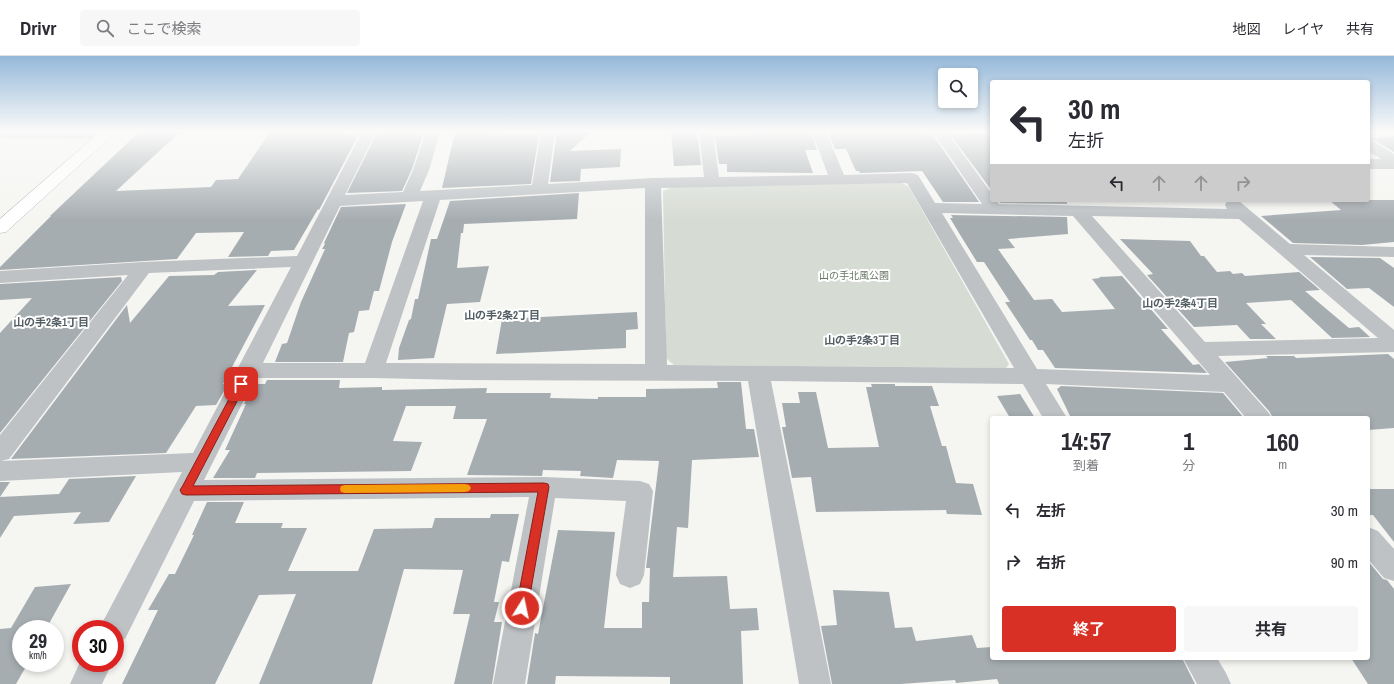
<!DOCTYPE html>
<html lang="ja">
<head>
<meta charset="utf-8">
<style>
	body { margin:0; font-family:"Archivo Narrow","Noto Sans JP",sans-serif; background:#f7f7f7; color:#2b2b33; height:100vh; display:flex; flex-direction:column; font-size:15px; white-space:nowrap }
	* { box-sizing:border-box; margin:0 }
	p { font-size:13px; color:#7c7c81 }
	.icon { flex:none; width:22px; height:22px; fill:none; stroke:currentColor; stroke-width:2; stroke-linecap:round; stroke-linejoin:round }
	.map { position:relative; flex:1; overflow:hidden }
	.panel { position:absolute; left:990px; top:360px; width:380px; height:244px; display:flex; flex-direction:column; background:#fff; border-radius:4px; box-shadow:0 2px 6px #0003 }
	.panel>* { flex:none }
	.top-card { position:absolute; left:990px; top:24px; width:380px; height:122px; border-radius:4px; box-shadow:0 2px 6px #0003; background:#fff; color:#2b2b33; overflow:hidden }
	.fabs { position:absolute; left:938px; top:12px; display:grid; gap:8px }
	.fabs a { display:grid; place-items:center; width:40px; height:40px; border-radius:4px; background:#fff; box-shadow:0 2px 6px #0003; font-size:20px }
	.speed { position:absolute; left:12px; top:564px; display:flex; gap:8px; font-size:20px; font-weight:700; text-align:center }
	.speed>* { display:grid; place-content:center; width:52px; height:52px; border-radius:50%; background:#fff; box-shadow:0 2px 6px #0003; line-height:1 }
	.speed small { font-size:10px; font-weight:400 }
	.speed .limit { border:6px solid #d22; background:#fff; color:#111 }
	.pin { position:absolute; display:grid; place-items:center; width:34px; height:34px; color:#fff; margin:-17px; border-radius:8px; box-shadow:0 2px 6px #0006 }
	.me { position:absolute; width:44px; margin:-22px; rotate:10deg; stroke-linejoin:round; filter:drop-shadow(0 0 3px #0008) }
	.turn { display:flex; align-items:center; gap:14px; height:84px; padding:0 12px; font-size:18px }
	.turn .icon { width:52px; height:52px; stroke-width:2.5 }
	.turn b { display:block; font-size:28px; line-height:34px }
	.lanes { display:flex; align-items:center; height:38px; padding:0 12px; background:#0003; justify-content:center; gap:20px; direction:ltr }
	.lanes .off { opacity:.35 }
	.eta { display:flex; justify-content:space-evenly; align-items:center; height:68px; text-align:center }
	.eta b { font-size:24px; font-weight:700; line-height:28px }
	.button { display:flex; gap:8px; margin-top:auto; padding:8px 12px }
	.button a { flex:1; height:46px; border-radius:4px; background:#d93025; color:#fff; font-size:16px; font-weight:700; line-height:46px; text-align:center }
	.button a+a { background:#f7f7f7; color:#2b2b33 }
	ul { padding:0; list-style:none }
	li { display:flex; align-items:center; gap:12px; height:52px; padding:0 12px }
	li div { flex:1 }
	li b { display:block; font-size:15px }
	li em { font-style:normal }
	header { display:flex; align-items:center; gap:24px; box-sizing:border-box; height:56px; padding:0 20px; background:#fff; border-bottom:1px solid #e1e1e2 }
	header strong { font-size:19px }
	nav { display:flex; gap:22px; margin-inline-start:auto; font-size:14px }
	.search { width:280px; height:36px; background:#f7f7f7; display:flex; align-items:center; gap:10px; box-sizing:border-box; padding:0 14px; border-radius:4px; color:#7c7c81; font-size:15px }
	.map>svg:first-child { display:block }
	.green { fill:#d6dbd3 }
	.building { fill:#a6adb1 }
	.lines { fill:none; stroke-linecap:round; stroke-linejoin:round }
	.primary-casing { stroke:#b2b6b9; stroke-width:1 }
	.minor { fill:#bec2c5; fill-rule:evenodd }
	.primary { fill:#fff; fill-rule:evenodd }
	.route { fill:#d93025; stroke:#8d1f18 }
	.slow { fill:#f59e0b }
	.labels { text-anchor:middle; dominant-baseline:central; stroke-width:4; stroke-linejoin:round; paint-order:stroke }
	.park-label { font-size:10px; fill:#697765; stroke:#fff }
	.neighbourhood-label { font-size:11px; font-weight:bold; fill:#545e65; stroke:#fff }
</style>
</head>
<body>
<header>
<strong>Drivr</strong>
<div class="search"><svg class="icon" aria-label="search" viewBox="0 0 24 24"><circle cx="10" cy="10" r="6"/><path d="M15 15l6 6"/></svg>ここで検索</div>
<nav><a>地図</a><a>レイヤ</a><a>共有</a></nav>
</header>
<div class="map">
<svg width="1394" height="628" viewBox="0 0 1394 628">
	<rect width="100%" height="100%" fill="#f5f5f2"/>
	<path class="green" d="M 902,127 L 909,131 L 1009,308 L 1006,312 L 674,309 L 666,302 L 663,135 L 673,131 Z"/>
	<path class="building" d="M 139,76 L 180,76 L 116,135 L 211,131 L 216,124 L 238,123 L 270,76 L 346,76 L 345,78 L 359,78 L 319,154 L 318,153 L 294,194 L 271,195 L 268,200 L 228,201 L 244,176 L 196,177 L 177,203 L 0,214 L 0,211 L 51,160 L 50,160 Z
		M 395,76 L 424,76 L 412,113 L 402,135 L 347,137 L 377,77 Z
		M 455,76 L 493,76 L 492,79 L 539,78 L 531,128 L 442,132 Z
		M 557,76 L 591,76 L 570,95 L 621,93 L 620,111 L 581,113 L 580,125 L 550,126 Z
		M 671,76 L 696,76 L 696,81 L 698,81 L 701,109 L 674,110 Z
		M 749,76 L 811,76 L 817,94 L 805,94 L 813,117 L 727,116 L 727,108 L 719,108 L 715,80 L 749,79 Z
		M 828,76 L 921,76 L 927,77 L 928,79 L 933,79 L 979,146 L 943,146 L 922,115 L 860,117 L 859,115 L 856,115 L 846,93 L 835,93 Z
		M 987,77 L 992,83 L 992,135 L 950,78 Z
		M 1394,80 L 1394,96 L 1374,84 L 1368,83 Z
		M 579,137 L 577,163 L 464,168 L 463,177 L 461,177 L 457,212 L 489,210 L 480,246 L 447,248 L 434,302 L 398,304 L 399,292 L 409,264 L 411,263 L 415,243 L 418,243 L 431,183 L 437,183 L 450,145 Z
		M 998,144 L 1067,144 L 1067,148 L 1000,147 Z
		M 1329,144 L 1394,144 L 1394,186 L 1362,189 L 1293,187 L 1261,160 L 1341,154 Z
		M 406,148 L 392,186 L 379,235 L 374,235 L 369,254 L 359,255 L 354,276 L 349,277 L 343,306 L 275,306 L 282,288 L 287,287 L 301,246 L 325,193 L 322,193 L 325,188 L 324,187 L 341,151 Z
		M 951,159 L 1067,161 L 1068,178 L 1008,183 L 1015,192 L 998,193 L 1034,244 L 1052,243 L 1062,256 L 1115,253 L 1092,223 L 1100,222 L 1099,221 L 1122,220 L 1168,273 L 1161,273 L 1193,309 L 1199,308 L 1207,317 L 1055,312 L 1043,294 L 1038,294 L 1032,284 L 1030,284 L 1005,246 L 1010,246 L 984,206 L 977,206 L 959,177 L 950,162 L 953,162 Z
		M 1120,183 L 1190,185 L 1201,200 L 1204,200 L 1217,216 L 1230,215 L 1233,218 L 1242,217 L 1245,220 L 1299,216 L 1320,234 L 1305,235 L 1349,272 L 1359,271 L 1370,281 L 1332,282 L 1291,244 L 1246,247 L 1266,268 L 1261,268 L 1276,283 L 1250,283 L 1237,269 L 1194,271 L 1147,219 L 1153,218 Z
		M 1310,201 L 1380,202 L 1394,212 L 1394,251 L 1369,232 L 1347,233 Z
		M 257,214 L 228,250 L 265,249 L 223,328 L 228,328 L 216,349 L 196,350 L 166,397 L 11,403 L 127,249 L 130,267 L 169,220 L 214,219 L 218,216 Z
		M 121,221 L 122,225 L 0,377 L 0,277 L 32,242 L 0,244 L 0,228 Z
		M 637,256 L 638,273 L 626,274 L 626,292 L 496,298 L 502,263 Z
		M 1388,298 L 1394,303 L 1394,372 L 1368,374 L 1368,362 L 1273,362 L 1269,355 L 1225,306 L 1268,302 L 1266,300 L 1294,300 L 1296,302 Z
		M 267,324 L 340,324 L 339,332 L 382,331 L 382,334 L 487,332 L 486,337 L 551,337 L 550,342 L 598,343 L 598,341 L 646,341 L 646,333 L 718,332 L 717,326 L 741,326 L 746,373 L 754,373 L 759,401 L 692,404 L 688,472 L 677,471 L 673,521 L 727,520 L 730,553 L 757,552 L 759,574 L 741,575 L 743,628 L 670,628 L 670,621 L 556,620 L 555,628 L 527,628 L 535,577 L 538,578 L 558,474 L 615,476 L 604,572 L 642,572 L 642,546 L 649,546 L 650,512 L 646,512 L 659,405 L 617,404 L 613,422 L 580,420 L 581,415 L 543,414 L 542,420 L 467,419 L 487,363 L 453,363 L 456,350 L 406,350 L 393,385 L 422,386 L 411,415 L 257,417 L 255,422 L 213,422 L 230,394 L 225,394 L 246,348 L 244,348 L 254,328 L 265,328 Z
		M 871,328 L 895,328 L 895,330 L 932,330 L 939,350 L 930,350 L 942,390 L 946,390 L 956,427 L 973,428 L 982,459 L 947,458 L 946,454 L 816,456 L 811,421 L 792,422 L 782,371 L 786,371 L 782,347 L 800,347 L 798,336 L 816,336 L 828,392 L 879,391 L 866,331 L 872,331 Z
		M 1061,330 L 1223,337 L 1244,362 L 1071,362 L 1057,333 Z
		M 1020,338 L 1035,362 L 1010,362 L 997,340 Z
		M 136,420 L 109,466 L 73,468 L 81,456 L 14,460 L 0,482 L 0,426 L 10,426 L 0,441 L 59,438 L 69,423 Z
		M 1368,433 L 1394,433 L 1394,486 L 1373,459 L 1368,459 Z
		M 207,446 L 244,446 L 235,467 L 283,467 L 281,472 L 307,472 L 288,515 L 358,515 L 374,473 L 432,472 L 435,462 L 490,462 L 491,458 L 519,458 L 509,506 L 502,505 L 494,546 L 499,546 L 494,566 L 502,566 L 492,628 L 454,628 L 470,558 L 453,558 L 463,514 L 404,513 L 372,628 L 259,628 L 296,538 L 259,539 L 215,628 L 122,628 L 158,554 L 148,554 L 169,518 L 175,518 L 194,479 L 192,479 Z
		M 1368,505 L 1383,523 L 1387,524 L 1394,533 L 1394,628 L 1368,628 L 1351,602 L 1368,602 Z
		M 71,528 L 46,573 L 21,573 L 21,607 L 28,607 L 16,628 L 0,628 L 0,573 L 11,572 L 35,531 Z
		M 833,534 L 889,536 L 895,572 L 912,571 L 916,585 L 972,579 L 977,592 L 992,591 L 992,602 L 1182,602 L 1195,628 L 999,628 L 997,623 L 956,627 L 955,624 L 901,628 L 832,628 L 821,570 L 837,569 Z"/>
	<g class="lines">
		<defs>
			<path id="primary" d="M 100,76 L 116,76 L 6,176 L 0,177 L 0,163 Z"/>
		</defs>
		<use href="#primary" class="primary-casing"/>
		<path class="minor" d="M 0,76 L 111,76 L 113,79 L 111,82 L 106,83 L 0,82 Z
			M 362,76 L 376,76 L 345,139 L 403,136 L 413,114 L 426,76 L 440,76 L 429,114 L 420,135 L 532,129 L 541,76 L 555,76 L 548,128 L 653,122 L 704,121 L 699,76 L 713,76 L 719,121 L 828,119 L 812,76 L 826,76 L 844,119 L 912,117 L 918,119 L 935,147 L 982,148 L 933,76 L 947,76 L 992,138 L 992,144 L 996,144 L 999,148 L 1227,153 L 1225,149 L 1227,145 L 1233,144 L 1239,145 L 1290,188 L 1394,191 L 1394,201 L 1304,199 L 1394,274 L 1394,296 L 1218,300 L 1268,356 L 1272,362 L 1246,362 L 1224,336 L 1046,328 L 1067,362 L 1043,362 L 1023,328 L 771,325 L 831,628 L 799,628 L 748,325 L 462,324 L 373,322 L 255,322 L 204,424 L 544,421 L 640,425 L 649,428 L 653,435 L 644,519 L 640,528 L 630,532 L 620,528 L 616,519 L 626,445 L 555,442 L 525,628 L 493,628 L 529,441 L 194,445 L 125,583 L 115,587 L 115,573 L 99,573 L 182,416 L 0,425 L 0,379 L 128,219 L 0,227 L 0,215 L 143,206 L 297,200 ZM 907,127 L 1014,312 L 667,309 L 661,132 ZM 645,132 L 645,308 L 386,307 L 440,144 ZM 423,145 L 365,307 L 263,307 L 340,150 ZM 942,157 L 1073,160 L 1210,319 L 1037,313 ZM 1092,160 L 1239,163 L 1378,282 L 1205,286 ZM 291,211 L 193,397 L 1,405 L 9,403 L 149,217 Z
			M 1368,84 L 1373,85 L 1394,98 L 1394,113 L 1368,113 L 1368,103 L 1381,103 L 1368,95 Z
			M 1368,471 L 1378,475 L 1394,493 L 1394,525 L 1384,522 L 1368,503 Z
			M 1183,602 L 1217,602 L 1226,617 L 1231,628 L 1197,628 Z
			M 81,604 L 81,607 L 112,607 L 102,628 L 70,628 Z"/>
		<use href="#primary" class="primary"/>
	</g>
	<linearGradient id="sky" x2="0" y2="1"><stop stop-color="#95b9da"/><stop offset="0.46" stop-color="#fafaf9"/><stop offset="1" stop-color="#fafaf9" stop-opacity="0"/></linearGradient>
	<rect width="1394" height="164" fill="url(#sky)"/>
	<path class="route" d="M 241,325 L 246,328 L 193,430 L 544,427 L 548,428 L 549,431 L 527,556 L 522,558 L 518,556 L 516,552 L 538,436 L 186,439 L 182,438 L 180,434 L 182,431 L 237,328 Z"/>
	<path class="slow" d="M 465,428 L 469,429 L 471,432 L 469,435 L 465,436 L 345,437 L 341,436 L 340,433 L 341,430 L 345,429 Z"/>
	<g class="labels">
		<g class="park-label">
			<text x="854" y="219">山の手北風公園</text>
		</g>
		<g class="neighbourhood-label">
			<text x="1180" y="247">山の手2条4丁目</text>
			<text x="502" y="259">山の手2条2丁目</text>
			<text x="51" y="266">山の手2条1丁目</text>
			<text x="862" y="284">山の手2条3丁目</text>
		</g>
	</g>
</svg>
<div class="fabs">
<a><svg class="icon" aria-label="search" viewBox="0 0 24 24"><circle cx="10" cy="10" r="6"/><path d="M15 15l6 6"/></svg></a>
</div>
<div class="speed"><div>29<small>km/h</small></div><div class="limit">30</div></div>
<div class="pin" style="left:241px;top:328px;background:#d93025"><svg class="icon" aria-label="arrive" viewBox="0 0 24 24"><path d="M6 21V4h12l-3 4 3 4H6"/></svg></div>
<svg class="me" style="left:522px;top:552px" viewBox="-20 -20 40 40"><circle r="17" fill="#d93025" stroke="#fff" stroke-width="3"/><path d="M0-11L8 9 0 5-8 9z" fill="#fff"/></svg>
<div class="top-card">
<div class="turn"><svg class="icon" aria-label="left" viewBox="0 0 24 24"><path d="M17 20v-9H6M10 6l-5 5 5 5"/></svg><div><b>30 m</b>左折</div></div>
<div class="lanes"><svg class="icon" aria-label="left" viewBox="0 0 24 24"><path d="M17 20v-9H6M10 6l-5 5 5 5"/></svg><svg class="icon off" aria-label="ahead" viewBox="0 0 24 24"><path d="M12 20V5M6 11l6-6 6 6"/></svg><svg class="icon off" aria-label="ahead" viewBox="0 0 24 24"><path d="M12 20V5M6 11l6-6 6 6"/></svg><svg class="icon off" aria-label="right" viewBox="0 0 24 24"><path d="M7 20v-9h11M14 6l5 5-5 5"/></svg></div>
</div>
<section class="panel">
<div class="eta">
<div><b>14:57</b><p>到着</p></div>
<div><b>1</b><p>分</p></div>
<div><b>160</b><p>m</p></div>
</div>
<ul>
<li><svg class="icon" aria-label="left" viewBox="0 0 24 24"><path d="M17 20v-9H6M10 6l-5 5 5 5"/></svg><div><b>左折</b></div><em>30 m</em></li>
<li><svg class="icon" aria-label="right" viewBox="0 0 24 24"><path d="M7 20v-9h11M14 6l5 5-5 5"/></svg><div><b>右折</b></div><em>90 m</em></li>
</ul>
<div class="button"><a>終了</a><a>共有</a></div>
</section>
</div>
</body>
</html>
